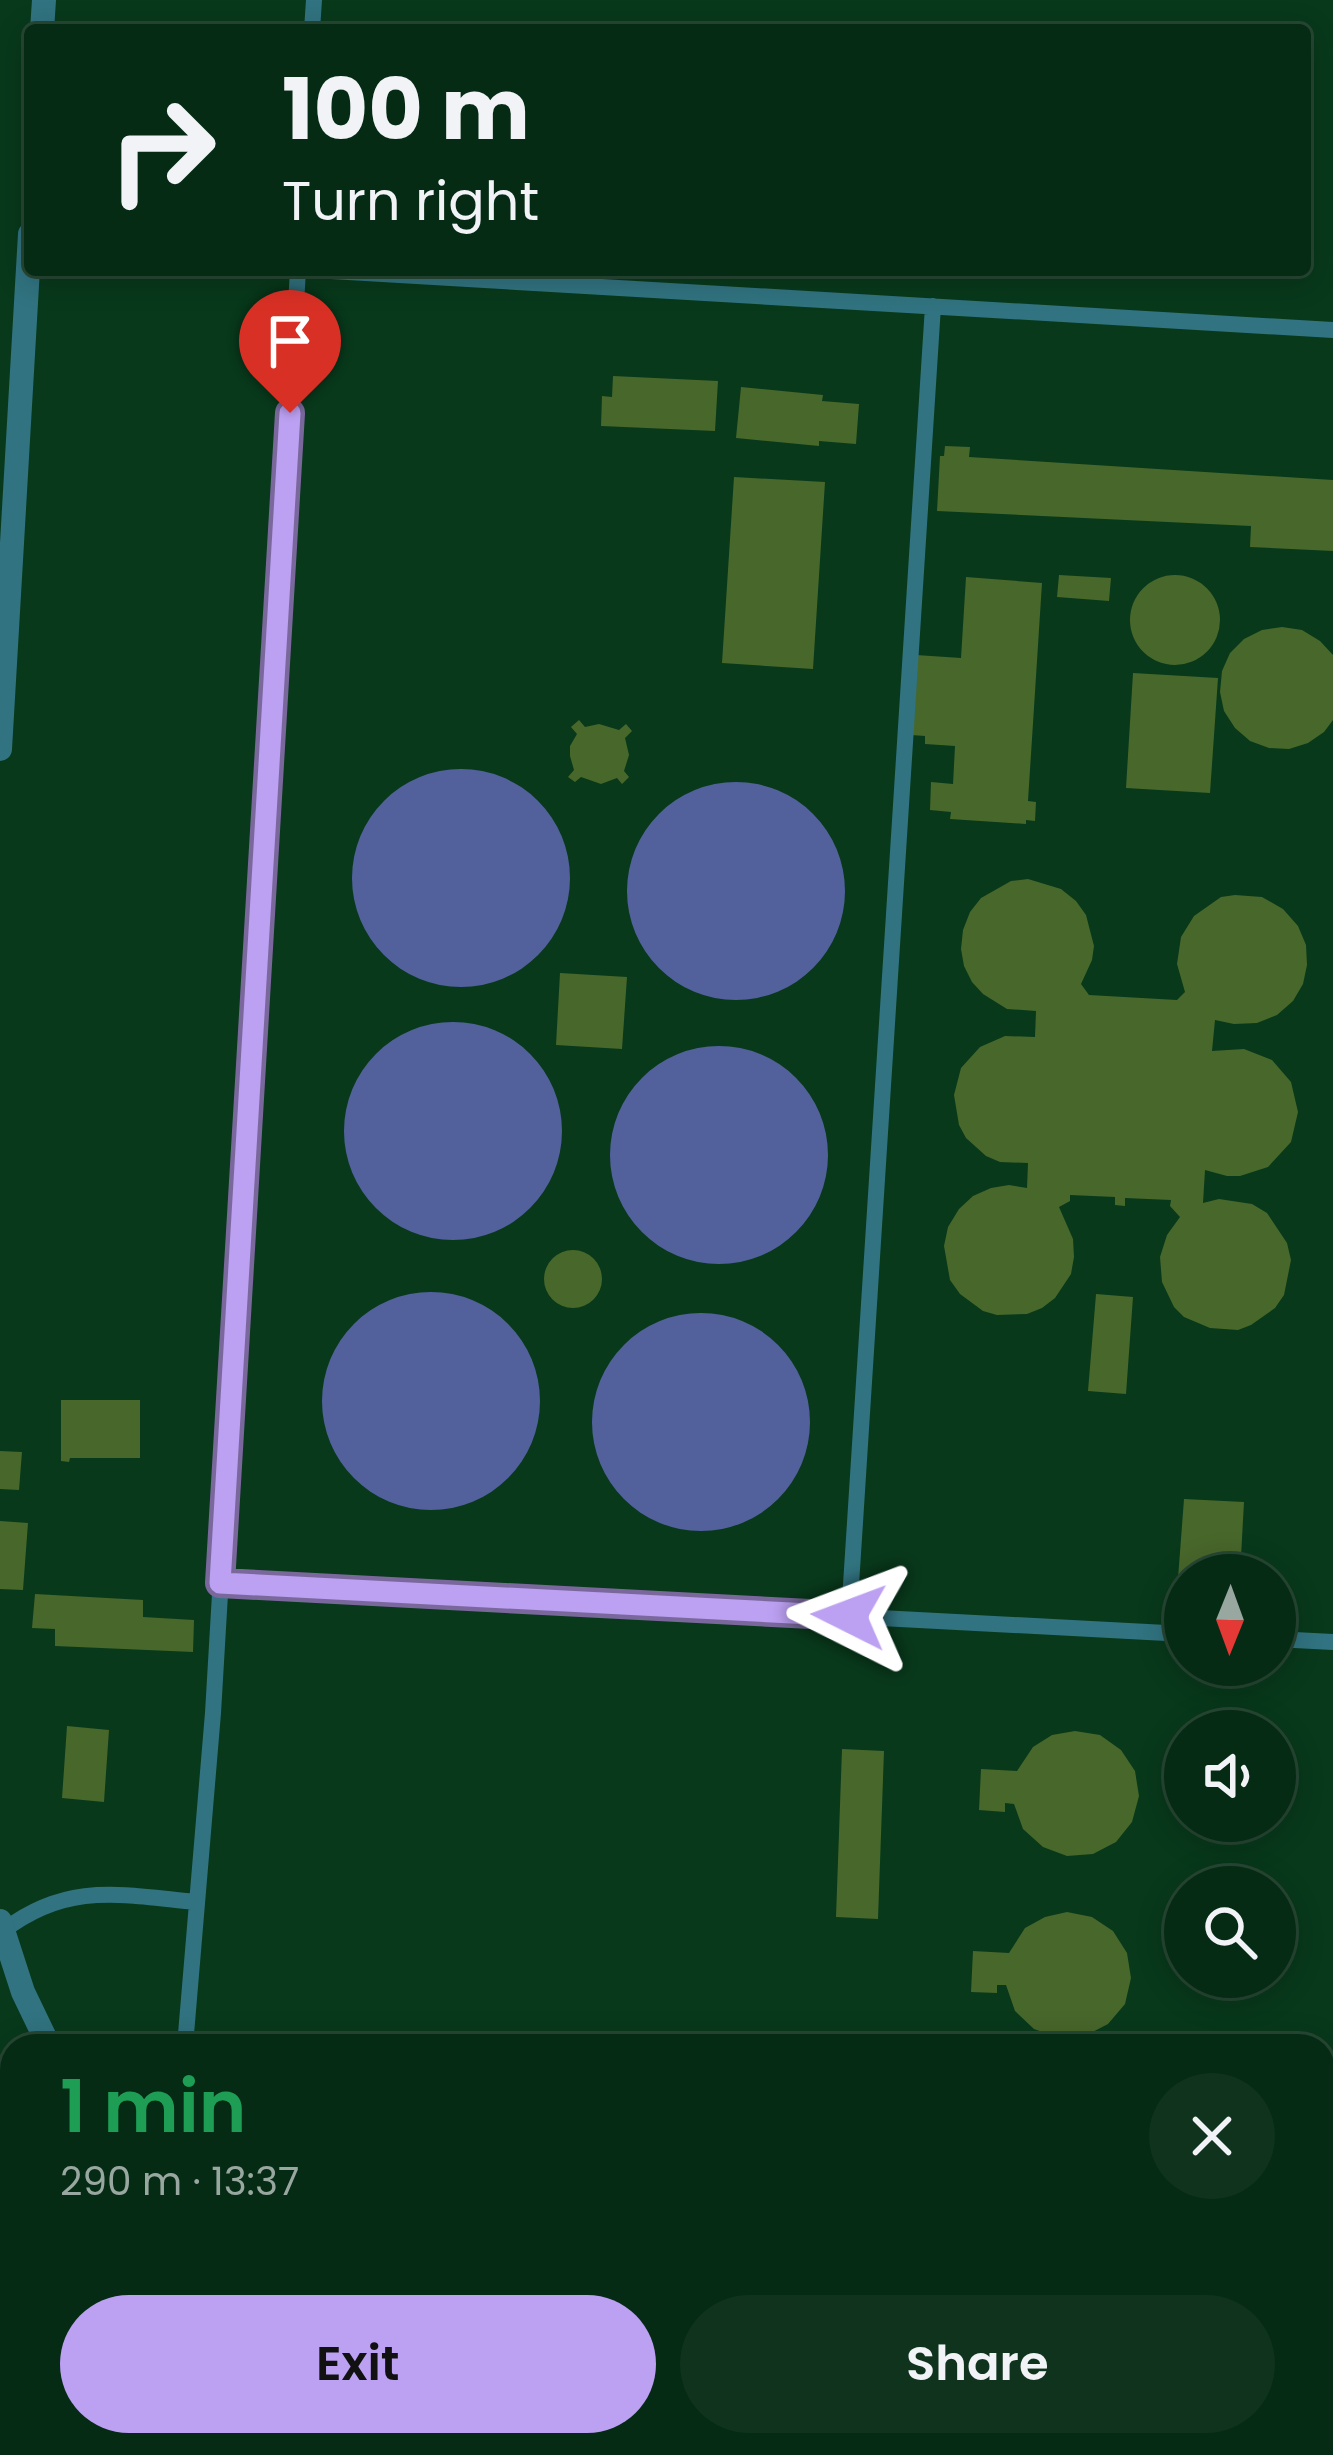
<!DOCTYPE html>
<html lang="en">
<head>
<meta charset="utf-8">
<style>
	body { margin:0; font-family:Poppins,sans-serif; background:#0f331d; color:#f1f3f6; height:100vh; display:flex; flex-direction:column; font-size:45px; white-space:nowrap }
	* { box-sizing:border-box; margin:0 }
	p { font-size:39px; color:#98a7a0 }
	.icon { flex:none; width:66px; height:66px; fill:none; stroke:currentColor; stroke-width:2; stroke-linecap:round; stroke-linejoin:round }
	.map { position:relative; flex:1; overflow:hidden }
	.drawer { position:absolute; left:0px; top:2034px; width:1335px; height:423px; display:flex; flex-direction:column; background:#062b14; border-radius:36px 36px 0 0; box-shadow:0 6px 30px #0003,0 0 0 3px #274734 }
	.drawer>* { flex:none }
	.banner { position:absolute; left:24px; top:24px; width:1287px; height:252px; border-radius:12px; box-shadow:0 6px 30px #0003,0 0 0 3px #274734; background:#062b14; color:#f1f3f6; overflow:hidden }
	.needle { width:78px; rotate:181deg }
	.buttons { position:absolute; left:1164px; top:1554px; display:grid; gap:24px }
	.buttons a { display:grid; place-items:center; width:132px; height:132px; border-radius:50%; background:#062b14; box-shadow:0 6px 30px #0003,0 0 0 3px #274734; font-size:60px }
	.pin { position:absolute; display:grid; place-items:center; width:102px; height:102px; color:#fff; margin:-123px -51px; border-radius:50% 50% 50% 0; rotate:-45deg; box-shadow:0 0 12px #0007 }
	.pin .icon { rotate:45deg }
	.me { position:absolute; width:132px; margin:-66px; rotate:273deg; stroke-linejoin:round; filter:drop-shadow(0 0 9px #0008) }
	.turn { display:flex; align-items:center; gap:42px; height:252px; padding:0 60px; font-size:54px }
	.turn .icon { width:156px; height:156px; stroke-width:2.5 }
	.turn b { display:block; font-size:84px; line-height:102px }
	.round { display:grid; place-items:center; flex:none; width:126px; height:126px; border-radius:63px; background:#0f331d }
	.summary { display:flex; align-items:center; justify-content:space-between; height:204px; padding:0 60px }
	h1 { font-size:72px; font-weight:600; line-height:90px; color:#1e9e55 }
	.button { display:flex; gap:24px; margin-top:auto; padding:24px 60px }
	.button a { flex:1; height:138px; border-radius:72px; background:#bca0f2; color:#111; font-size:48px; font-weight:600; line-height:138px; text-align:center }
	.button a+a { background:#0f331d; color:#f1f3f6 }
	.map>svg:first-child { display:block }
	.green { fill:#76436f }
	.water { fill:#52619b }
	.building { fill:#48672b }
	.lines { fill:none; stroke-linecap:round; stroke-linejoin:round }
	.path { stroke:#456e54; stroke-width:8; stroke-dasharray:9 6; stroke-linecap:butt }
	.service { stroke:#317380; stroke-width:16 }
	.minor { stroke:#317380; stroke-width:24 }
	.route-casing { stroke:#7a689d; stroke-width:30 }
	.route { stroke:#bca0f2; stroke-width:21 }
</style>
</head>
<body>
<div class="map">
<svg width="1333" height="2455" viewBox="0 0 1333 2455">
	<rect width="100%" height="100%" fill="#08391b"/>
	<path class="green" d="M 1323,2102 L 1333,2102 L 1333,2455 L 344,2455 L 337,2445 L 1323,2445 Z"/>
	<path class="water" d="M352 878a109 109 0 1 1 218 0a109 109 0 1 1-218 0Z
		M627 891a109 109 0 1 1 218 0a109 109 0 1 1-218 0Z
		M344 1131a109 109 0 1 1 218 0a109 109 0 1 1-218 0Z
		M610 1155a109 109 0 1 1 218 0a109 109 0 1 1-218 0Z
		M322 1401a109 109 0 1 1 218 0a109 109 0 1 1-218 0Z
		M592 1422a109 109 0 1 1 218 0a109 109 0 1 1-218 0Z"/>
	<path class="building" d="M 613,376 L 718,381 L 715,431 L 601,426 L 602,396 L 612,397 Z
		M 741,387 L 823,395 L 822,401 L 859,404 L 856,444 L 819,441 L 819,446 L 736,438 Z
		M 945,446 L 970,447 L 969,457 L 1333,480 L 1333,551 L 1250,547 L 1251,526 L 937,511 L 940,456 L 944,456 Z
		M 734,477 L 825,482 L 813,669 L 722,663 Z
		M1130 620a45 45 0 1 1 90 0a45 45 0 1 1-90 0Z
		M 1059,575 L 1111,578 L 1109,601 L 1057,597 Z
		M 966,577 L 1042,583 L 1028,801 L 1036,802 L 1035,821 L 1026,820 L 1026,824 L 950,819 L 951,812 L 930,810 L 931,782 L 953,784 L 955,746 L 925,744 L 925,736 L 911,735 L 916,655 L 961,658 Z
		M 1282,627 L 1302,630 L 1320,641 L 1333,655 L 1333,720 L 1324,732 L 1308,743 L 1289,749 L 1269,748 L 1250,741 L 1235,728 L 1224,711 L 1220,692 L 1222,671 L 1230,653 L 1244,639 L 1262,630 Z
		M 1133,673 L 1218,678 L 1210,793 L 1126,788 Z
		M 579,720 L 585,727 L 599,724 L 619,730 L 626,724 L 632,731 L 625,738 L 629,755 L 624,771 L 629,777 L 622,784 L 617,778 L 601,784 L 581,777 L 575,782 L 568,777 L 574,770 L 570,756 L 570,746 L 577,734 L 571,727 Z
		M 1028,879 L 1061,889 L 1076,901 L 1086,915 L 1094,946 L 1092,960 L 1081,984 L 1089,995 L 1177,1000 L 1185,992 L 1177,964 L 1181,937 L 1194,916 L 1221,897 L 1235,895 L 1262,897 L 1283,909 L 1298,926 L 1306,945 L 1307,965 L 1303,984 L 1293,1001 L 1277,1015 L 1257,1023 L 1234,1024 L 1215,1020 L 1212,1051 L 1244,1049 L 1272,1060 L 1291,1082 L 1298,1112 L 1291,1142 L 1268,1167 L 1240,1176 L 1227,1176 L 1205,1170 L 1203,1203 L 1219,1199 L 1252,1204 L 1267,1213 L 1287,1243 L 1291,1260 L 1284,1295 L 1275,1308 L 1251,1325 L 1238,1330 L 1210,1328 L 1184,1317 L 1174,1307 L 1162,1282 L 1160,1257 L 1167,1235 L 1180,1217 L 1170,1206 L 1171,1200 L 1125,1198 L 1125,1206 L 1115,1205 L 1115,1197 L 1070,1195 L 1070,1201 L 1059,1207 L 1073,1239 L 1074,1257 L 1071,1274 L 1055,1298 L 1042,1308 L 1027,1314 L 997,1315 L 983,1311 L 960,1294 L 950,1280 L 944,1246 L 948,1227 L 959,1209 L 973,1196 L 991,1188 L 1009,1185 L 1027,1188 L 1028,1163 L 1000,1162 L 986,1156 L 966,1138 L 959,1125 L 954,1095 L 961,1068 L 980,1047 L 1005,1036 L 1035,1037 L 1036,1011 L 1007,1009 L 983,994 L 972,982 L 964,966 L 961,949 L 963,930 L 970,912 L 981,898 L 1011,881 Z
		M 560,973 L 627,977 L 622,1049 L 556,1045 Z
		M544 1279a29 29 0 1 1 58 0a29 29 0 1 1-58 0Z
		M 1096,1294 L 1133,1297 L 1126,1394 L 1088,1391 Z
		M 61,1400 L 140,1400 L 140,1458 L 70,1458 L 69,1462 L 61,1461 Z
		M 0,1451 L 22,1452 L 19,1490 L 0,1489 Z
		M 1184,1499 L 1244,1502 L 1240,1575 L 1185,1575 L 1185,1605 L 1176,1605 Z
		M 0,1521 L 28,1523 L 23,1590 L 0,1589 Z
		M 35,1594 L 143,1600 L 143,1617 L 194,1620 L 193,1652 L 55,1646 L 55,1629 L 32,1628 Z
		M 67,1726 L 109,1730 L 104,1802 L 62,1798 Z
		M 1075,1731 L 1100,1735 L 1121,1750 L 1135,1771 L 1139,1796 L 1132,1822 L 1116,1842 L 1093,1854 L 1067,1856 L 1043,1847 L 1023,1829 L 1014,1804 L 1005,1803 L 1005,1812 L 979,1810 L 981,1769 L 1017,1771 L 1033,1747 L 1052,1735 Z
		M 842,1749 L 884,1751 L 878,1919 L 836,1917 Z
		M 1067,1912 L 1092,1917 L 1113,1931 L 1127,1953 L 1131,1978 L 1125,2004 L 1108,2024 L 1085,2036 L 1059,2038 L 1034,2029 L 1015,2011 L 1006,1985 L 997,1985 L 997,1993 L 971,1992 L 973,1951 L 1009,1953 L 1025,1928 L 1045,1917 Z
		M 0,2238 L 12,2261 L 12,2350 L 0,2357 Z"/>
	<g class="lines">
		<path class="path" d="M 1323,2414 L 1333,2414
			M 314,2445 L 320,2455"/>
		<path class="service" d="M 312,30 L 314,0
			M 314,270 L 1333,330
			M 220,1583 L 1185,1634
			M 849,1616 L 933,306
			M 1275,1639 L 1333,1642
			M 3,1931 C 68,1881 122,1895 197,1902
			M 185,2046 L 213,1713 L 298,270
			M 0,2415 L 12,2410"/>
		<path class="minor" d="M 42,30 L 44,0
			M 0,749 L 30,234
			M 0,1921 L 23,1992 L 49,2046
			M 249,2455 L 274,2449"/>
	</g>
	<g class="lines">
		<defs>
			<path id="route" d="M 290,413 L 220,1583 L 849,1616"/>
		</defs>
		<use href="#route" class="route-casing"/>
		<use href="#route" class="route"/>
	</g>
</svg>
<div class="buttons">
<a><svg class="needle" viewBox="-14 -14 28 28"><path d="M0-13l5 13h-10z" fill="#e53935"/><path d="M0 13l5-13h-10z" fill="#98a7a0"/></svg></a>
<a><svg class="icon" aria-label="sound" viewBox="0 0 24 24"><path d="M4 9h4l5-4v14l-5-4H4zM17 9q2 3 0 6"/></svg></a>
<a><svg class="icon" aria-label="search" viewBox="0 0 24 24"><circle cx="10" cy="10" r="6"/><path d="M15 15l6 6"/></svg></a>
</div>
<div class="pin" style="left:290px;top:413px;background:#d93025"><svg class="icon" aria-label="arrive" viewBox="0 0 24 24"><path d="M6 21V4h12l-3 4 3 4H6"/></svg></div>
<svg class="me" style="left:849px;top:1616px" viewBox="-20 -20 40 40"><path d="M0-17L14 15 0 8-14 15z" fill="#bca0f2" stroke="#fff" stroke-width="4"/></svg>
<div class="banner">
<div class="turn"><svg class="icon" aria-label="right" viewBox="0 0 24 24"><path d="M7 20v-9h11M14 6l5 5-5 5"/></svg><div><b>100 m</b>Turn right</div></div>
</div>
<section class="drawer">
<div class="summary"><div><h1>1 min</h1><p>290 m · 13:37</p></div><a class="round"><svg class="icon" aria-label="close" viewBox="0 0 24 24"><path d="M6 6l12 12M18 6L6 18"/></svg></a></div>
<div class="button"><a>Exit</a><a>Share</a></div>
</section>
</div>
</body>
</html>
